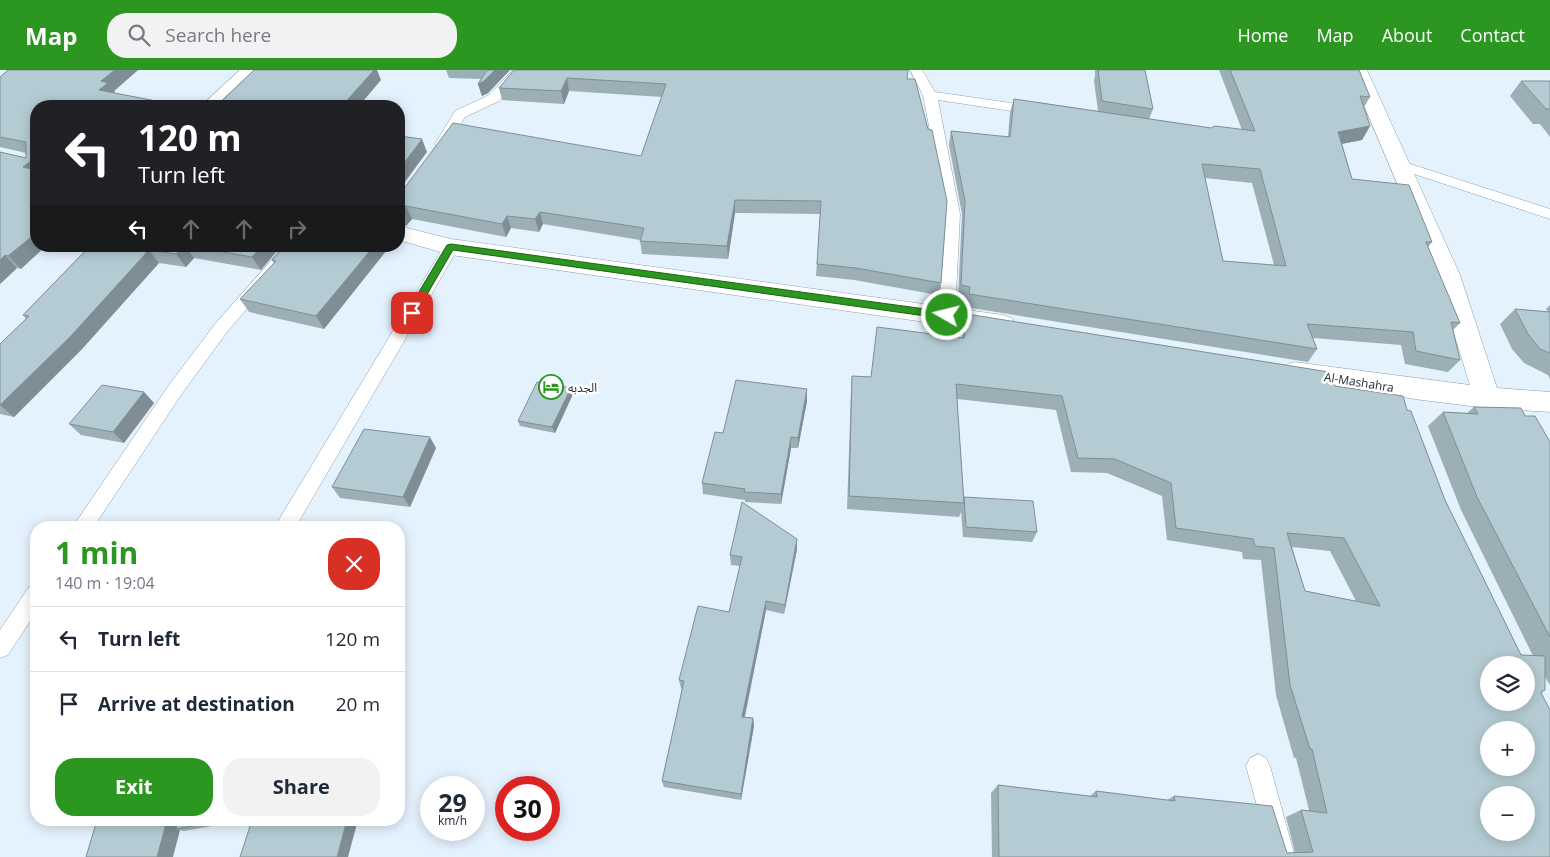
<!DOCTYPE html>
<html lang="en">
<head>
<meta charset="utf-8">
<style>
	body { margin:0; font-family:"Open Sans","Noto Sans Arabic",sans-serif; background:#f2f2f3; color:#1f2937; height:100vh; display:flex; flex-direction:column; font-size:19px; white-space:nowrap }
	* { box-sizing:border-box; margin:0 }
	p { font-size:16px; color:#747a83 }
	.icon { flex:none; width:28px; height:28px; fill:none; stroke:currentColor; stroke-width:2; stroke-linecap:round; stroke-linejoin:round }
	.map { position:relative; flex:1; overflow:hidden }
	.drawer { position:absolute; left:30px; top:451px; width:375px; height:305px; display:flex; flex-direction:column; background:#fff; border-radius:20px; box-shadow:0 2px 12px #0003 }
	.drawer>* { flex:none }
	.banner { position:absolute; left:30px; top:30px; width:375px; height:152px; border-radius:20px; box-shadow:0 2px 12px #0003; background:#202124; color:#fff; overflow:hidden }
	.fabs { position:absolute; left:1480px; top:586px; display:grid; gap:10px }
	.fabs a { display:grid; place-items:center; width:55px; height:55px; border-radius:50%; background:#fff; box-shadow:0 2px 12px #0003; font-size:25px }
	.speed { position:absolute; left:420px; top:706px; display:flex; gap:10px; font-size:25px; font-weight:700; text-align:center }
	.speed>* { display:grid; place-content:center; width:65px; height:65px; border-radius:50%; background:#fff; box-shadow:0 2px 12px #0003; line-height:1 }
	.speed small { font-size:12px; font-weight:400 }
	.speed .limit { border:8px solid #d22; background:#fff; color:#111 }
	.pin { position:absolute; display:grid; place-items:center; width:42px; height:42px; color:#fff; margin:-21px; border-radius:10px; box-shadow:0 2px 8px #0006 }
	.me { position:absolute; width:55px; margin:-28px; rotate:278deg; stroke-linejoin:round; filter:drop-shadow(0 0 4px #0008) }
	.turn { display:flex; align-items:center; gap:18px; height:105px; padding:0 25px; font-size:22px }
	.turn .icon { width:65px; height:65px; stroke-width:2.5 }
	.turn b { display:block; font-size:35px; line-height:42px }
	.lanes { display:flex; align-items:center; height:48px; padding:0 25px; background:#0003; justify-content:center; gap:25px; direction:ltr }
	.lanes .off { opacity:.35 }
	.round { display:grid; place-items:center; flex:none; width:52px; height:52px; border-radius:20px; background:#f2f2f3 }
	.headline { display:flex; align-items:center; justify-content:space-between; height:85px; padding:0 25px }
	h1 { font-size:30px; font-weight:700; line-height:38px; color:#2b9721 }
	.action { display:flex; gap:10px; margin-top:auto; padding:10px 25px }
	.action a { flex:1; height:58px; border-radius:20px; background:#2b9721; color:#fff; font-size:20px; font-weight:700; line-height:58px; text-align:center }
	.action a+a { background:#f2f2f3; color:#1f2937 }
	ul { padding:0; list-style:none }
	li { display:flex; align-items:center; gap:15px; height:65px; padding:0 25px; border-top:1px solid #e0e1e3 }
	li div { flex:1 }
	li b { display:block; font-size:19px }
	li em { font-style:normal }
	header { display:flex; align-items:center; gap:30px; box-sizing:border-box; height:70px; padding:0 25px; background:#2b9721; color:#fff }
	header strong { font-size:24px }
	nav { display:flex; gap:28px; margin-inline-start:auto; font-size:18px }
	.search { width:350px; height:45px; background:#f2f2f3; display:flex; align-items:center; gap:12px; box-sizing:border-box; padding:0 18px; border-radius:20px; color:#747a83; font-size:19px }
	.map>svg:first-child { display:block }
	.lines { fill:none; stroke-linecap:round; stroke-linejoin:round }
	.service-casing { stroke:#8e9fac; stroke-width:1 }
	.minor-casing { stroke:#8e9fac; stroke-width:1 }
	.service { fill:#fff; fill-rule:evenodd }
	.minor { fill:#fff; fill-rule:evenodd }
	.wall { fill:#9bafb5; fill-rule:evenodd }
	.shaded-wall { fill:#7e8e94 }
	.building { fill:#b4cbd3; stroke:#7e8e94; fill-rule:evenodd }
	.route { fill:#2b9721; stroke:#1c6215 }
	.labels { text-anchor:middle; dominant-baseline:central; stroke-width:5; stroke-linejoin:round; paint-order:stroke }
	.street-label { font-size:12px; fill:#1f262b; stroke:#fff }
	.poi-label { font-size:12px; fill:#1f262b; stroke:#fff; text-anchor:start }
</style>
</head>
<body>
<header>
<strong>Map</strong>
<div class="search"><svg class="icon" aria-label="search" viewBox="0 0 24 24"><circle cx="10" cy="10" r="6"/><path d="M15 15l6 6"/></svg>Search here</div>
<nav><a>Home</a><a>Map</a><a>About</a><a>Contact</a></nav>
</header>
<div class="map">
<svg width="1550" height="787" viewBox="0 0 1550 787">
	<rect width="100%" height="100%" fill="#e4f2fe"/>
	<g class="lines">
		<defs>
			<path id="service" d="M 240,0 L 254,0 L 215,36 L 201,36 Z
				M 513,0 L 525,0 L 511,19 L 499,31 L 465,47 L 447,77 L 437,77 L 435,74 L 455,41 L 489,25 Z
				M 910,0 L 922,0 L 935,22 L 1038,37 L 1045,41 L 1038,45 L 938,30 L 960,144 L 955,245 L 953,249 L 947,251 L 941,249 L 939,245 L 946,144 L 923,25 Z
				M 1398,90 L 1550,139 L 1550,149 L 1393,97 L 1391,94 L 1393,91 Z
				M 451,172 L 456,173 L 459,177 L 295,458 L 274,458 L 446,173 Z
				M 284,176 L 301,176 L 227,262 L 181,325 L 93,458 L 72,458 L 169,315 L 215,254 Z
				M 36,515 L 36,542 L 8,585 L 0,588 L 0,560 L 29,517 Z
				M 1258,684 L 1266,688 L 1270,696 L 1295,787 L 1271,787 L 1246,696 L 1250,688 Z"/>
			<path id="minor" d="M 1349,0 L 1367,0 L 1460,205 L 1497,318 L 1550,322 L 1550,342 L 1487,338 L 1422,330 L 1285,309 L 1281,302 L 1285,295 L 1294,292 L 1470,315 L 1436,205 Z
				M 399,156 L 451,169 L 1003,245 L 1012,248 L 1015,254 L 1012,260 L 1003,263 L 451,185 L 399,170 Z"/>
		</defs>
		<use href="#service" class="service-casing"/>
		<use href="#minor" class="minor-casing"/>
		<use href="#service" class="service"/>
		<use href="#minor" class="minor"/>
	</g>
	<path class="wall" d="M 8,0 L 138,0 L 114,21 L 115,23 L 36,36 L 21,199 L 17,198 L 0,214 L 0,82 L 26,88 L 26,83 L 0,77 L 0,7 Z
		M 446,0 L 510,0 L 488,23 L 482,26 L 478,14 L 481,9 L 449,8 Z
		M 514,0 L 907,9 L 941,213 L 938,225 L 854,210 L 816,206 L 820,144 L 735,143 L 728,189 L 642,184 L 640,170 L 543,154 L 539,162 L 511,158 L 506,167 L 412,149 L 406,156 L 399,155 L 399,125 L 641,86 L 662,27 L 569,21 L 564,34 L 502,30 L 499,18 Z
		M 1095,0 L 1145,0 L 1153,39 L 1149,49 L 1211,58 L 1242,60 L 1219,0 L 1359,0 L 1370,27 L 1364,37 L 1370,56 L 1362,70 L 1342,74 L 1352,109 L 1432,172 L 1428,177 L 1460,253 L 1453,260 L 1460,290 L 1448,302 L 1405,294 L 1401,275 L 1313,268 L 1317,279 L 1308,292 L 965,237 L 966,230 L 958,228 L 962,144 L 949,75 L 951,61 L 1008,67 L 1010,42 L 1014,29 L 1098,41 L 1094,11 L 1095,6 ZM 1205,108 L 1252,113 L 1274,195 L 1223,191 Z
		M 1521,11 L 1550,11 L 1550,67 L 1540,54 L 1533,54 L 1510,26 Z
		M 90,176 L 281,176 L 261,200 L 194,188 L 186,197 L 159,193 L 82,279 L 14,347 L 0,344 L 0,274 L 26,249 L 23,245 Z
		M 285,176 L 390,176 L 324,259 L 249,242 L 240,229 L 274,193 L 272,190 Z
		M 1550,235 L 1550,309 L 1548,305 L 1524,293 L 1512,279 L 1500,254 L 1515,239 L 1548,242 L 1546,239 Z
		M 967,244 L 1335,316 L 1407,340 L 1445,430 L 1521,585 L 1533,586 L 1461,440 L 1428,356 L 1443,342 L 1467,343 L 1474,337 L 1525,346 L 1550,372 L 1550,615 L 1545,607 L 1545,620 L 1542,622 L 1550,787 L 992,787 L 991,723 L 998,715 L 1090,726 L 1096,721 L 1167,730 L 1174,726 L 1287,783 L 1295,783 L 1286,747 L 1301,740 L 1309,740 L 1296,688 L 1294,688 L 1276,625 L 1261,490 L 1243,489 L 1242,482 L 1167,470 L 1162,426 L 1107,403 L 1071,402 L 1056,340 L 957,329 L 964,429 L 964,427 L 1037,462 L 1032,472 L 963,467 L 961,442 L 959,447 L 847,439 L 851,321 L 852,306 L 870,307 L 962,267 L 963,258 ZM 1292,477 L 1330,481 L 1356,531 L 1305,521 Z
		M 144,322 L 154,333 L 124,373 L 81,365 L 69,354 Z
		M 573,324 L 555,363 L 520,356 L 518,351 Z
		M 807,331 L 798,378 L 791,378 L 781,434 L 745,432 L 745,430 L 703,424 L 702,413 L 723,363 Z
		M 436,378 L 410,437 L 340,428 L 332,417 Z
		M 797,469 L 797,479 L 784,544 L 766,540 L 745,647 L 753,648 L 754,656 L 741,730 L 664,717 L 662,711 L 682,619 L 681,618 L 679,610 L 729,542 L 740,496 L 731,495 L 730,485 Z
		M 97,750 L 240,750 L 240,751 L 184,761 L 180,760 Z"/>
	<path class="shaded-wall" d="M 115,0 L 138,0 L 114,21 L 117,26 L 99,20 L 101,11 Z
		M 374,0 L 377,0 L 381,10 L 359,36 L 342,36 Z
		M 495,0 L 510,0 L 488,23 L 482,26 L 478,14 Z
		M 567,8 L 569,21 L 564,34 L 561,21 Z
		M 1370,56 L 1362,70 L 1330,76 L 1338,62 Z
		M 422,69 L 427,82 L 399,120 L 399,100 Z
		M 36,87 L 36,108 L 23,97 Z
		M 735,130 L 735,143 L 728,189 L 727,176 Z
		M 406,136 L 412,149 L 406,156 L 401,143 Z
		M 540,142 L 543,154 L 539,162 L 535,149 Z
		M 507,146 L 511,158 L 506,167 L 502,154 Z
		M 36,163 L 36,176 L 46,176 L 21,199 L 8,186 Z
		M 184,176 L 185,176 L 194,188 L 186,197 L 176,184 Z
		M 262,176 L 281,176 L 261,200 L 252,187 Z
		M 374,176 L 390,176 L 324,259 L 316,246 Z
		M 149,180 L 159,193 L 82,279 L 14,347 L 0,335 Z
		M 5,185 L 17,198 L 0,214 L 0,190 Z
		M 571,318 L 573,324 L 555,363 L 552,357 Z
		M 807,319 L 807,331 L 798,378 L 798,368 Z
		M 144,322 L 154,333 L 124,373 L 113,362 Z
		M 430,367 L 436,378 L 410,437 L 403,427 Z
		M 791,367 L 791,378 L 781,434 L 781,424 Z
		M 797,469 L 797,479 L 784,544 L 785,535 Z
		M 766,531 L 766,540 L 743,654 L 742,647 Z
		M 753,648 L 754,656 L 741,730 L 741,724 Z
		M 167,750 L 183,750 L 176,759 L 180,760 L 173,787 L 157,787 Z
		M 347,750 L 358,750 L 348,787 L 337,787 Z"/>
	<path class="building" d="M 8,0 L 115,0 L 101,11 L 108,13 L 99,20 L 182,36 L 36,36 L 36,87 L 23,97 L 36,100 L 36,163 L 8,186 L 5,185 L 0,190 L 0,82 L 26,88 L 26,72 L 0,67 L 0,7 Z
		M 254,0 L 374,0 L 342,36 L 206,36 L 212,31 L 221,32 Z
		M 487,0 L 495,0 L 484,11 L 478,14 Z
		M 514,0 L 908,0 L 907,9 L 915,9 L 928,59 L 932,60 L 947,131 L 941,213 L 856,198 L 817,194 L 821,131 L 735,130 L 727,176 L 640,171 L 644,158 L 540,142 L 535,149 L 507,146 L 502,154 L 406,136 L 401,143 L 399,143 L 399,125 L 400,124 L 453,53 L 641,86 L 666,14 L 567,8 L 561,21 L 499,18 Z
		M 1098,0 L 1145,0 L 1153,39 L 1102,31 Z
		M 1230,0 L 1359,0 L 1370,27 L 1360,26 L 1370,56 L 1338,62 L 1352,109 L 1409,115 L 1432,172 L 1426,172 L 1460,253 L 1451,252 L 1460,290 L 1416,281 L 1413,262 L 1307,254 L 1317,279 L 969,224 L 970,217 L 961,215 L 965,131 L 951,61 L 1010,67 L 1014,29 L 1211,58 L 1215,56 L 1255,61 ZM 1202,94 L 1260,99 L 1286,196 L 1223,191 Z
		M 1521,11 L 1550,11 L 1550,39 L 1546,39 Z
		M 399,66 L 422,69 L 399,100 Z
		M 90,176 L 184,176 L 176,184 L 149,180 L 70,267 L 0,335 L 0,274 L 29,246 L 23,245 Z
		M 189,176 L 262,176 L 252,187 Z
		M 285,176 L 374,176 L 316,246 L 240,229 L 276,191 L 272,190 Z
		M 1515,239 L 1550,242 L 1550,283 L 1540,279 L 1528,264 Z
		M 967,244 L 1329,302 L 1335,316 L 1403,326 L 1407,340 L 1411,341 L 1445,430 L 1521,585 L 1545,586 L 1545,620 L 1542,621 L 1541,623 L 1550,640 L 1550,787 L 999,787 L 998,715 L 1097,727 L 1096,721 L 1175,731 L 1174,726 L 1272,736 L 1287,783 L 1313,782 L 1301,740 L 1327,743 L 1312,679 L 1310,679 L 1290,615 L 1274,478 L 1255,476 L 1253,469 L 1176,458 L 1171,413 L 1115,389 L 1078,388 L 1062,326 L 956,314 L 964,433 L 849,426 L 852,306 L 871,307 L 877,257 L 964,268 ZM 1287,463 L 1344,468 L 1380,536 L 1305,521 ZM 1489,595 L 1526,595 L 1526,632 L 1489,632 ZM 1489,660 L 1526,660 L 1526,698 L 1489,698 ZM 1489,725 L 1526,725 L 1526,762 L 1489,762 Z
		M 736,310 L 807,319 L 798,368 L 791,367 L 781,424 L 744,422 L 745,419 L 702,413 L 715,362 L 723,363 Z
		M 537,312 L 571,318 L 552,357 L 518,351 Z
		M 102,315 L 144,322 L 113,362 L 69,354 Z
		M 1474,337 L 1521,338 L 1525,346 L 1535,346 L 1550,372 L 1550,567 L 1477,427 L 1443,342 L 1478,344 Z
		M 364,359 L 430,367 L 403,427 L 332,417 Z
		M 964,427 L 1033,431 L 1037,462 L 966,457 Z
		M 742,432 L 797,469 L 785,535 L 766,531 L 742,647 L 753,648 L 741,724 L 662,711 L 684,611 L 679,610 L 698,536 L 729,542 L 742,487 L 730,485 Z
		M 97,750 L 167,750 L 157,787 L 86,787 Z
		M 178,750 L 222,750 L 176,759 Z
		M 252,750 L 347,750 L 337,787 L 240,787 Z"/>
	<path class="route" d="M 451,174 L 947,242 L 952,245 L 947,249 L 453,180 L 415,245 L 408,245 L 408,240 L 447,175 Z"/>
	<defs>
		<symbol id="hotel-ring" viewBox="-11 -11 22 22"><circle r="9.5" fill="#fff" stroke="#2b9721" stroke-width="1.5"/><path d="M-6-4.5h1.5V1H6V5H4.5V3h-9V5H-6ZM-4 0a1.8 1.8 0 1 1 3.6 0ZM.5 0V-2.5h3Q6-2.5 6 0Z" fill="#2b9721"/></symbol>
	</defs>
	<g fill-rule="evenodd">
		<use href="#hotel-ring" x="537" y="303" width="28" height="28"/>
	</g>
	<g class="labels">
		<g class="street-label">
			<text transform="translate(1359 312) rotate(9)">Al-Mashahra</text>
		</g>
		<g class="poi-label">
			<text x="568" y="317">الجدبه</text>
		</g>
	</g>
</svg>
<div class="fabs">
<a><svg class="icon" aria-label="layers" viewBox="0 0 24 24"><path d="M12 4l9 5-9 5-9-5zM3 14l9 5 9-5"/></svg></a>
<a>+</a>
<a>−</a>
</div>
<div class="speed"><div>29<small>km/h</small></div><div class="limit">30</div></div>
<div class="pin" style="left:412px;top:243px;background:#d93025"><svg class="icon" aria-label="arrive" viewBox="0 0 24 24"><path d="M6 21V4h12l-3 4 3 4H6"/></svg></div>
<svg class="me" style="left:947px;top:245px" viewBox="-20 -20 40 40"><circle r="17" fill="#2b9721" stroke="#fff" stroke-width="3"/><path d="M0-11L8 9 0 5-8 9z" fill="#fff"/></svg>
<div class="banner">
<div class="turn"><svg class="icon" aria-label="left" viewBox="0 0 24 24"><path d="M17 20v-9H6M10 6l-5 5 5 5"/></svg><div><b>120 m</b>Turn left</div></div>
<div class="lanes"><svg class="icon" aria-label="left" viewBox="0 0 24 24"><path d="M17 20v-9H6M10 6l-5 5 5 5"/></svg><svg class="icon off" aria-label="ahead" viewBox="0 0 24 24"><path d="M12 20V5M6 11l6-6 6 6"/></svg><svg class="icon off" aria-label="ahead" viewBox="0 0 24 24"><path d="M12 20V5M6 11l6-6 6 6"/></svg><svg class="icon off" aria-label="right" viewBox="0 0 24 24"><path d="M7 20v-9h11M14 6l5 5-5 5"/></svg></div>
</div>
<section class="drawer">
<div class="headline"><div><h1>1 min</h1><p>140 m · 19:04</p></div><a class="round" style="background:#d93025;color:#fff"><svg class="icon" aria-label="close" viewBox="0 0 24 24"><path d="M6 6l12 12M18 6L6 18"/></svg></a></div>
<ul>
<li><svg class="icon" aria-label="left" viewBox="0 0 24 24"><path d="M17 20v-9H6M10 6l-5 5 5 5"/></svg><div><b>Turn left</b></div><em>120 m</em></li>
<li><svg class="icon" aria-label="arrive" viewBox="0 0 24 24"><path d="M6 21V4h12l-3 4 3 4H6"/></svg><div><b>Arrive at destination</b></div><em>20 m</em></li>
</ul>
<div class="action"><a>Exit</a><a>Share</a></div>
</section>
</div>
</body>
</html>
